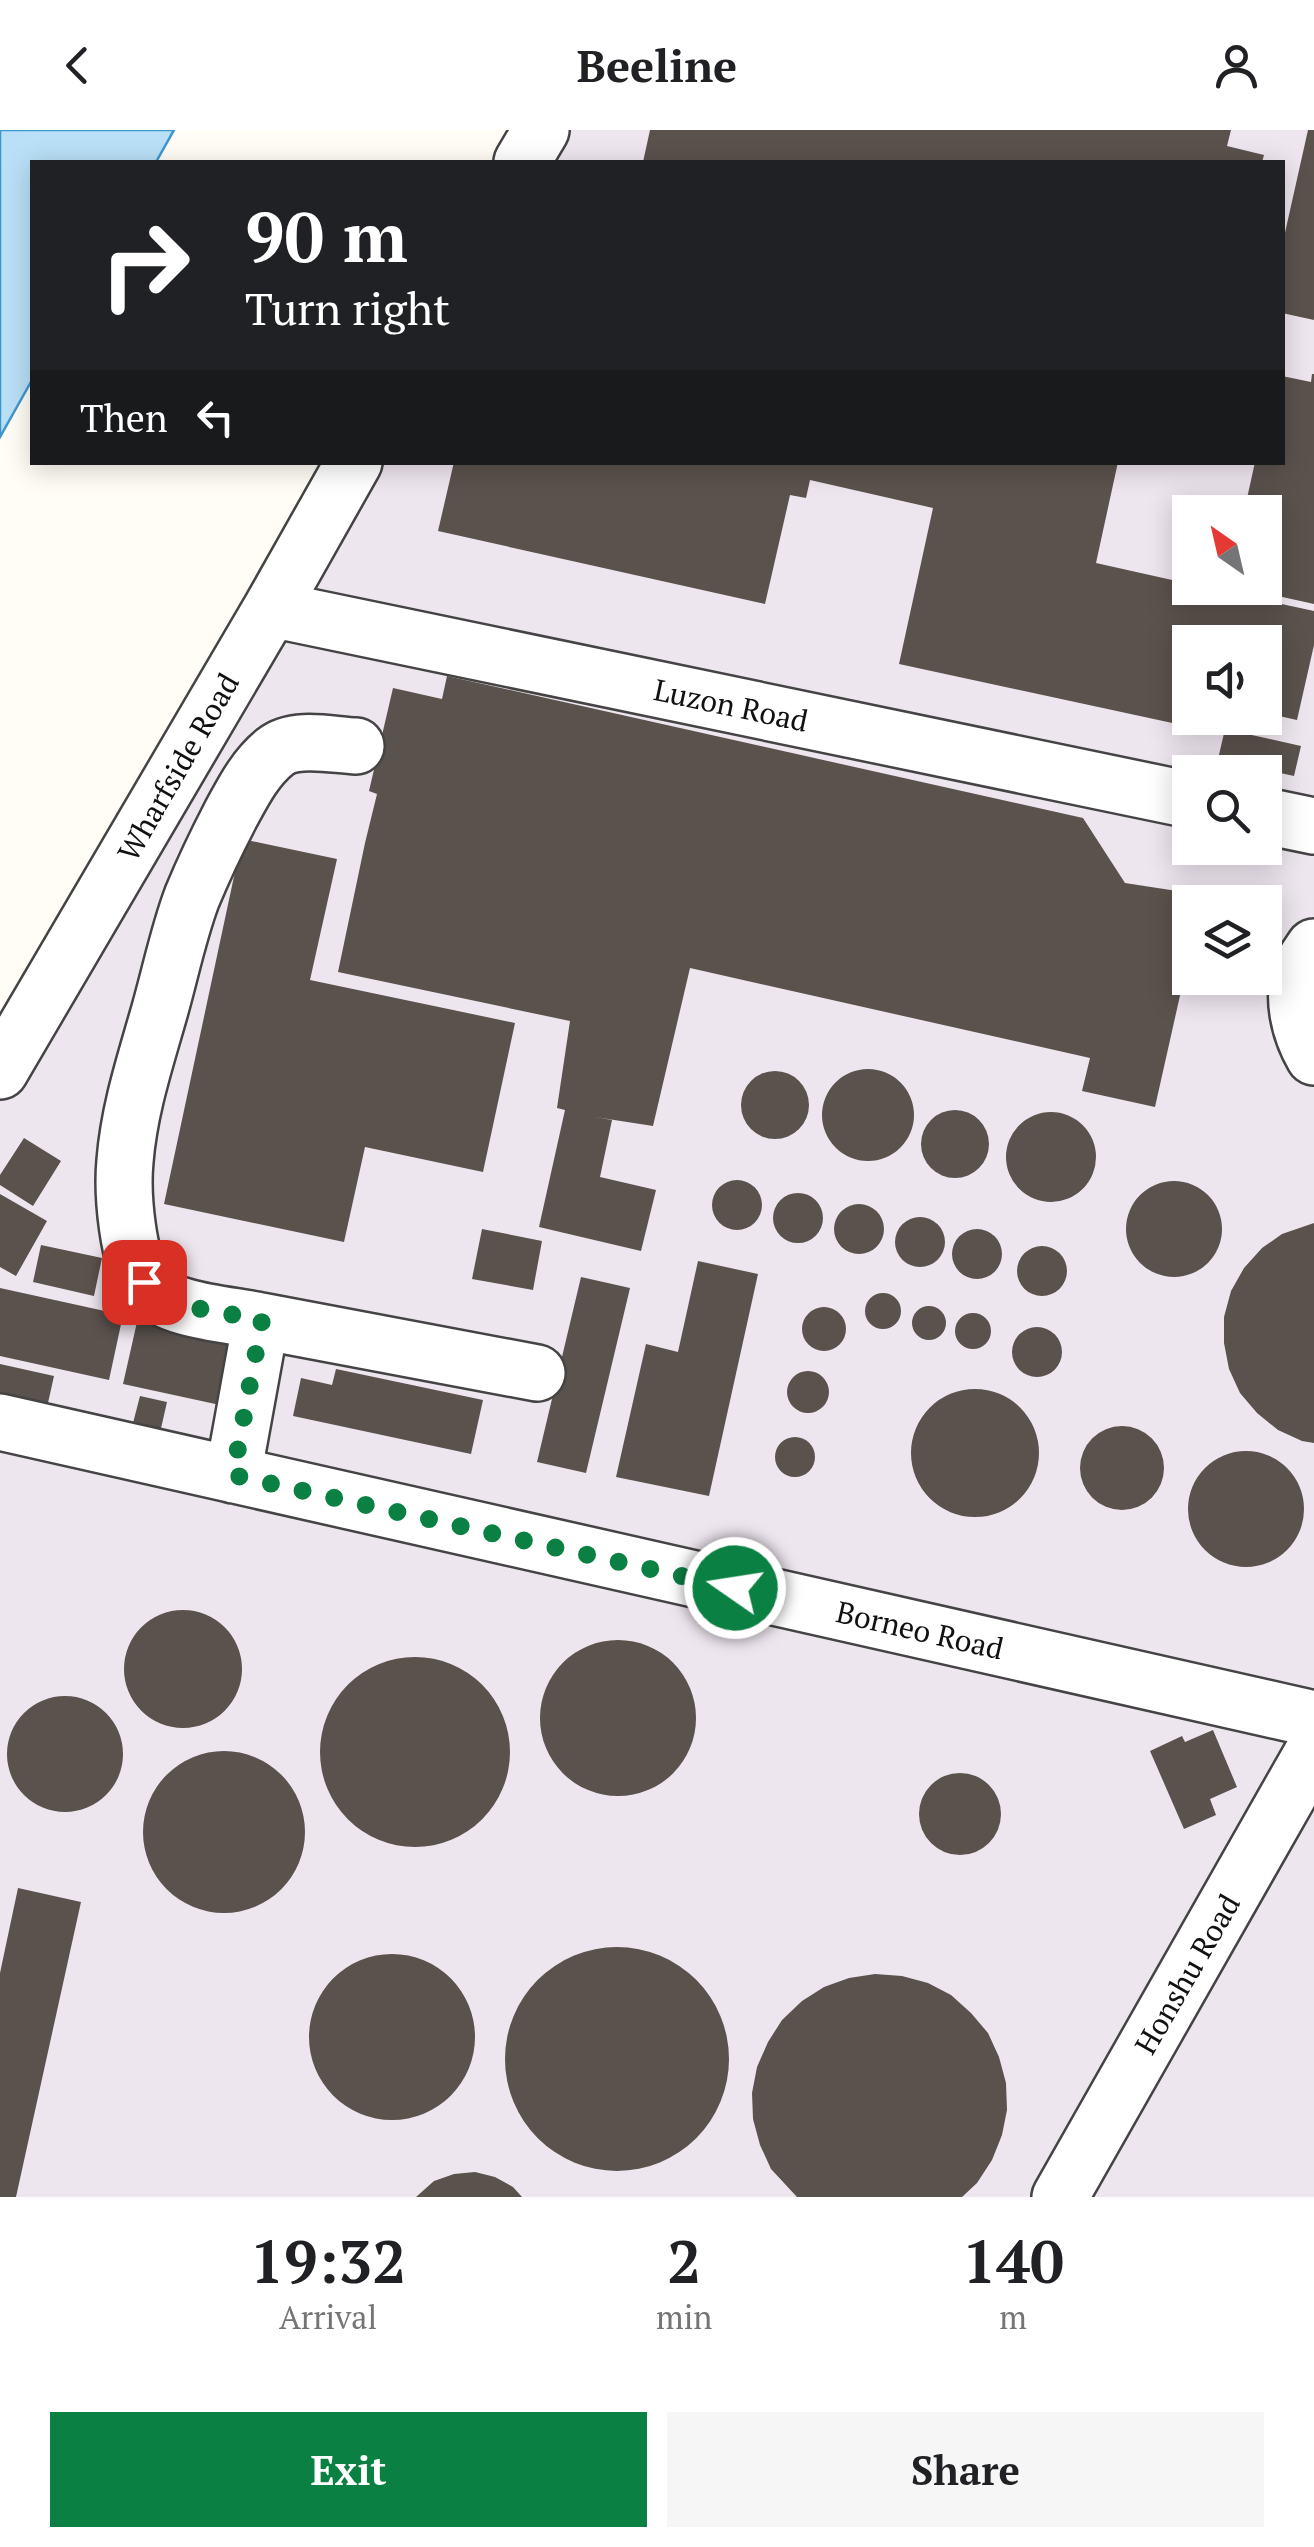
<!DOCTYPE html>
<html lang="en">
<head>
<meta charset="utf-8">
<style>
	body { margin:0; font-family:"PT Serif",serif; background:#f6f6f6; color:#202124; height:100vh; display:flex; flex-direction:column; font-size:38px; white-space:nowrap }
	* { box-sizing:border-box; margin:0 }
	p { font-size:32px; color:#757577 }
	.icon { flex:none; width:55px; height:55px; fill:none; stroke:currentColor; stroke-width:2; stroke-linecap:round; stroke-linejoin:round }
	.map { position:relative; height:2067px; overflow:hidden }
	.drawer { display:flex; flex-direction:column; background:#fff; flex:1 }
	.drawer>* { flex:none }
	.banner { position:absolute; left:30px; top:30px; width:1255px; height:305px; border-radius:0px; box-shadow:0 5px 25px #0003; background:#202124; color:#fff; overflow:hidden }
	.needle { width:65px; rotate:326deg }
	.buttons { position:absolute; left:1172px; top:365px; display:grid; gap:20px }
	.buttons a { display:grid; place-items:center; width:110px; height:110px; border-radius:0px; background:#fff; box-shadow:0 5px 25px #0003; font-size:50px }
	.pin { position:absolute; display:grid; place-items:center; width:85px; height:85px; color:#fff; margin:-42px; border-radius:20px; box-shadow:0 5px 15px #0006 }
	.me { position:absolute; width:110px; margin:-55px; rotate:283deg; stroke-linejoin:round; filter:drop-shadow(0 0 8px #0008) }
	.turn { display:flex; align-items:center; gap:35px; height:210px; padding:0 50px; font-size:45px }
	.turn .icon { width:130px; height:130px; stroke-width:2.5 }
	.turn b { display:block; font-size:70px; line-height:85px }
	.then { display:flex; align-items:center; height:95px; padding:0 50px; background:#0003; gap:20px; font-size:38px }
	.eta { display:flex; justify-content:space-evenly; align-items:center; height:170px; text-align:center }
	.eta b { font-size:60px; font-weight:700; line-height:70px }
	.action { display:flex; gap:20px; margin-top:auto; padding:20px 50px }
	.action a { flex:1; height:115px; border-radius:0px; background:#0b8043; color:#fff; font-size:40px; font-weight:700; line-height:115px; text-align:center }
	.action a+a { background:#f6f6f6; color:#202124 }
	header { display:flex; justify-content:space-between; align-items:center; height:130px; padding:0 50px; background:#fff; font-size:45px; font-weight:700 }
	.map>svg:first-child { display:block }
	.industrial { fill:#eee6ef; fill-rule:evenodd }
	.water { fill:#b9e0f7; stroke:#3f96cf; stroke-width:2.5 }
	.building { fill:#5a524d }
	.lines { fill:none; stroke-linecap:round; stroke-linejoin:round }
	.minor-casing { stroke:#444; stroke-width:60 }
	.minor { stroke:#fff; stroke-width:55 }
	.route { stroke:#0b8043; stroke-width:18; stroke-dasharray:0 32.4 }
	.labels { text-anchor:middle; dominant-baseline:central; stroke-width:10; stroke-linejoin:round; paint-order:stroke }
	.street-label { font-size:30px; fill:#111; stroke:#fff }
</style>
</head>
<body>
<header><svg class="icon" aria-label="back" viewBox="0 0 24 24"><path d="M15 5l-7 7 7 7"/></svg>Beeline<svg class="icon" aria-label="person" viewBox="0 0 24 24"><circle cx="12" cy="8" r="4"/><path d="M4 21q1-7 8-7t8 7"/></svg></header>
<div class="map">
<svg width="1314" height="2067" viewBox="0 0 1314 2067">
	<rect width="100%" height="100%" fill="#fffdf5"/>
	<path class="industrial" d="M 545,0 L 1314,0 L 1314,2067 L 0,2067 L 0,952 L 354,333 L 1282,332 L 1282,32 L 526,32 ZM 1190,382 L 1265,382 L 1265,458 L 1190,458 ZM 1190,512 L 1265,512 L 1265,588 L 1190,588 ZM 1190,642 L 1265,642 L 1265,718 L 1190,718 ZM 1190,772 L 1265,772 L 1265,848 L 1190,848 Z"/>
	<path class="water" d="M 0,0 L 174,0 L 156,32 L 32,32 L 32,250 L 0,307 Z"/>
	<path class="building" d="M 650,0 L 1231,0 L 1227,16 L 1264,25 L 1262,32 L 643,32 Z
		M 1308,0 L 1314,0 L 1314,190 L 1282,183 L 1282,116 Z
		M 1312,244 L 1314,244 L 1314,474 L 1246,459 L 1265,458 L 1265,382 L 1244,382 L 1255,332 L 1282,332 L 1282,246 L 1311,252 Z
		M 454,332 L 1118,332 L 1096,433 L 1190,454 L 1190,458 L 1207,458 L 1314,481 L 1314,515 L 1297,590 L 1265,583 L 1265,512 L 1190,512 L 1190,588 L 1218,588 L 1214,602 L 899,534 L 933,378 L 810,350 L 806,368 L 790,365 L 765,474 L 438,401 Z
		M 447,546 L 1083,688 L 1125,753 L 1203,765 L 1201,772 L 1190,772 L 1190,821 L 1155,977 L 1082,961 L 1090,928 L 690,838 L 653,996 L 595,987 L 612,990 L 600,1047 L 656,1060 L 641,1121 L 539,1097 L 565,980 L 557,978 L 570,891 L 338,842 L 365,713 L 377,664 L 369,661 L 393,558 L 442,569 Z
		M 1225,599 L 1301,616 L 1294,646 L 1218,629 Z
		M 242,709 L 337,729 L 310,850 L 515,893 L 483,1042 L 365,1017 L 344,1112 L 164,1074 Z
		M822 985a46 46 0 1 1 92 0a46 46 0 1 1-92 0Z
		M741 975a34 34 0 1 1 68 0a34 34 0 1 1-68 0Z
		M921 1014a34 34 0 1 1 68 0a34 34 0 1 1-68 0Z
		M1006 1027a45 45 0 1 1 90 0a45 45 0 1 1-90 0Z
		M 24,1008 L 61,1031 L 33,1076 L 0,1055 L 0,1045 Z
		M712 1075a25 25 0 1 1 50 0a25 25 0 1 1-50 0Z
		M1126 1099a48 48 0 1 1 96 0a48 48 0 1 1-96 0Z
		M773 1088a25 25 0 1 1 50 0a25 25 0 1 1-50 0Z
		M 0,1064 L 47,1091 L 16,1146 L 0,1137 Z
		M834 1099a25 25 0 1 1 50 0a25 25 0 1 1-50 0Z
		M895 1112a25 25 0 1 1 50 0a25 25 0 1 1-50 0Z
		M 1314,1093 L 1314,1313 L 1302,1311 L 1278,1300 L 1257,1283 L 1240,1263 L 1229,1239 L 1224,1213 L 1224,1187 L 1231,1161 L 1244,1138 L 1262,1118 L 1282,1104 Z
		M 482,1099 L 542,1111 L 533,1160 L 472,1149 Z
		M952 1124a25 25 0 1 1 50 0a25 25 0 1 1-50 0Z
		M 41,1115 L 102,1128 L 94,1166 L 33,1152 Z
		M1017 1141a25 25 0 1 1 50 0a25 25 0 1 1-50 0Z
		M 698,1131 L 758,1144 L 709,1366 L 616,1347 L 646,1214 L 678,1222 Z
		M 581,1147 L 630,1158 L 586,1343 L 537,1332 Z
		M 0,1158 L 123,1185 L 109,1250 L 0,1226 Z
		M865 1181a18 18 0 1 1 36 0a18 18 0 1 1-36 0Z
		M912 1193a17 17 0 1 1 34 0a17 17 0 1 1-34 0Z
		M802 1199a22 22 0 1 1 44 0a22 22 0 1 1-44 0Z
		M955 1201a18 18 0 1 1 36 0a18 18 0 1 1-36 0Z
		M 137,1192 L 234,1213 L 220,1275 L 123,1254 Z
		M1012 1222a25 25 0 1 1 50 0a25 25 0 1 1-50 0Z
		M 0,1234 L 54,1246 L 46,1282 L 0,1271 Z
		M 336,1239 L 483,1270 L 471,1324 L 293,1286 L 301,1248 L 332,1255 Z
		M787 1262a21 21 0 1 1 42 0a21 21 0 1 1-42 0Z
		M911 1323a64 64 0 1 1 128 0a64 64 0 1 1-128 0Z
		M 140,1266 L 167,1272 L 160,1303 L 132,1297 Z
		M1080 1338a42 42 0 1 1 84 0a42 42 0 1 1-84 0Z
		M775 1327a20 20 0 1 1 40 0a20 20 0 1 1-40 0Z
		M1188 1379a58 58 0 1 1 116 0a58 58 0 1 1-116 0Z
		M124 1539a59 59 0 1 1 118 0a59 59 0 1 1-118 0Z
		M540 1588a78 78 0 1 1 156 0a78 78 0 1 1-156 0Z
		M320 1622a95 95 0 1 1 190 0a95 95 0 1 1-190 0Z
		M7 1624a58 58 0 1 1 116 0a58 58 0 1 1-116 0Z
		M 1213,1600 L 1237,1657 L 1210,1669 L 1216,1685 L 1184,1699 L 1150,1621 L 1182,1606 L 1185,1612 Z
		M143 1702a81 81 0 1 1 162 0a81 81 0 1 1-162 0Z
		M919 1684a41 41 0 1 1 82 0a41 41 0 1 1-82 0Z
		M 18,1758 L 81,1772 L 16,2067 L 0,2067 L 0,1843 Z
		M505 1929a112 112 0 1 1 224 0a112 112 0 1 1-224 0Z
		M309 1907a83 83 0 1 1 166 0a83 83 0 1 1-166 0Z
		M 875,1844 L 902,1846 L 928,1853 L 951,1865 L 971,1883 L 988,1903 L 999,1927 L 1006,1953 L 1007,1980 L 1002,2005 L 992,2030 L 977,2053 L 962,2067 L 797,2067 L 771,2039 L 760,2015 L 753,1989 L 752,1963 L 757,1937 L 768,1912 L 782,1890 L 802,1871 L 824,1857 L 849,1848 Z
		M 475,2042 L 495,2047 L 513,2057 L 522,2067 L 416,2067 L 434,2051 L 454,2044 Z"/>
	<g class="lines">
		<defs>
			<path id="minor" d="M 522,32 L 541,0
				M 271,479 L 1190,670
				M 1265,686 L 1314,696
				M 1314,817 C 1310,823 1304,831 1301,838 C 1291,868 1299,901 1314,927
				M 0,941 L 271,479 L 354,332
				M 261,1191 L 537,1243
				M 0,1292 L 1314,1589
				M 233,1345 L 261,1191 C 229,1184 170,1182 147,1156 C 127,1133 122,1062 125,1031 C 129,980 145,932 159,883 C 170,845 178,804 192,767 C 204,738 217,711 231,684 C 243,662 255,638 275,622 C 295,606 332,615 356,616
				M 1060,2067 L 1314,1620"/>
		</defs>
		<use href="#minor" class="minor-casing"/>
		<use href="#minor" class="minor"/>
	</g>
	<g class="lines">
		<path class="route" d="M 144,1152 L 158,1167 L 174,1174 L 262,1190 L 233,1345 L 735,1458"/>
	</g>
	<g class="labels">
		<g class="street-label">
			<text transform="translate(731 575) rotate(12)">Luzon Road</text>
			<text transform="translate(178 637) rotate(-60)">Wharfside Road</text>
			<text transform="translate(920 1500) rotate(13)">Borneo Road</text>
			<text transform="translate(1187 1844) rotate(-60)">Honshu Road</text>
		</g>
	</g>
</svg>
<div class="buttons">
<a><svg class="needle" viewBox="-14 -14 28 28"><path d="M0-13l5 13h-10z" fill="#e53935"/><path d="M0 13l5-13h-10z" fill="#757577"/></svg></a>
<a><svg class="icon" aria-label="sound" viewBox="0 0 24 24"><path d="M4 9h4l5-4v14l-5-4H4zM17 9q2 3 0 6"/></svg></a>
<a><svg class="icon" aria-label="search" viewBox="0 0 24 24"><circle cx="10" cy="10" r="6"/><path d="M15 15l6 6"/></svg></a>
<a><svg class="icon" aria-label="layers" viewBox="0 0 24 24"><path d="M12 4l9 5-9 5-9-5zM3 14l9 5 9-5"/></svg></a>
</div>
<div class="pin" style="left:144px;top:1152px;background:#d93025"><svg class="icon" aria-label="arrive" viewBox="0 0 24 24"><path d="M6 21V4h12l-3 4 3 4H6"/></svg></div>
<svg class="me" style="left:735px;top:1458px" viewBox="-20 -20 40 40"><circle r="17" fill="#0b8043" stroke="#fff" stroke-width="3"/><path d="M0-11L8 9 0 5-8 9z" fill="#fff"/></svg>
<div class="banner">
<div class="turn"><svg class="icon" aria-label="right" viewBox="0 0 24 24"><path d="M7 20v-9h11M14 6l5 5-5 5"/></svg><div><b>90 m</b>Turn right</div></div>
<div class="then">Then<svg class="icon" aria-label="left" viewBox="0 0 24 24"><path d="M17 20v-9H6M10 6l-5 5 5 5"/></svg></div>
</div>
</div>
<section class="drawer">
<div class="eta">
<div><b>19:32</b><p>Arrival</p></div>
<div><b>2</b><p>min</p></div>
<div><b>140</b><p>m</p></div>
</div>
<div class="action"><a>Exit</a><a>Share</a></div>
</section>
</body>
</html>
